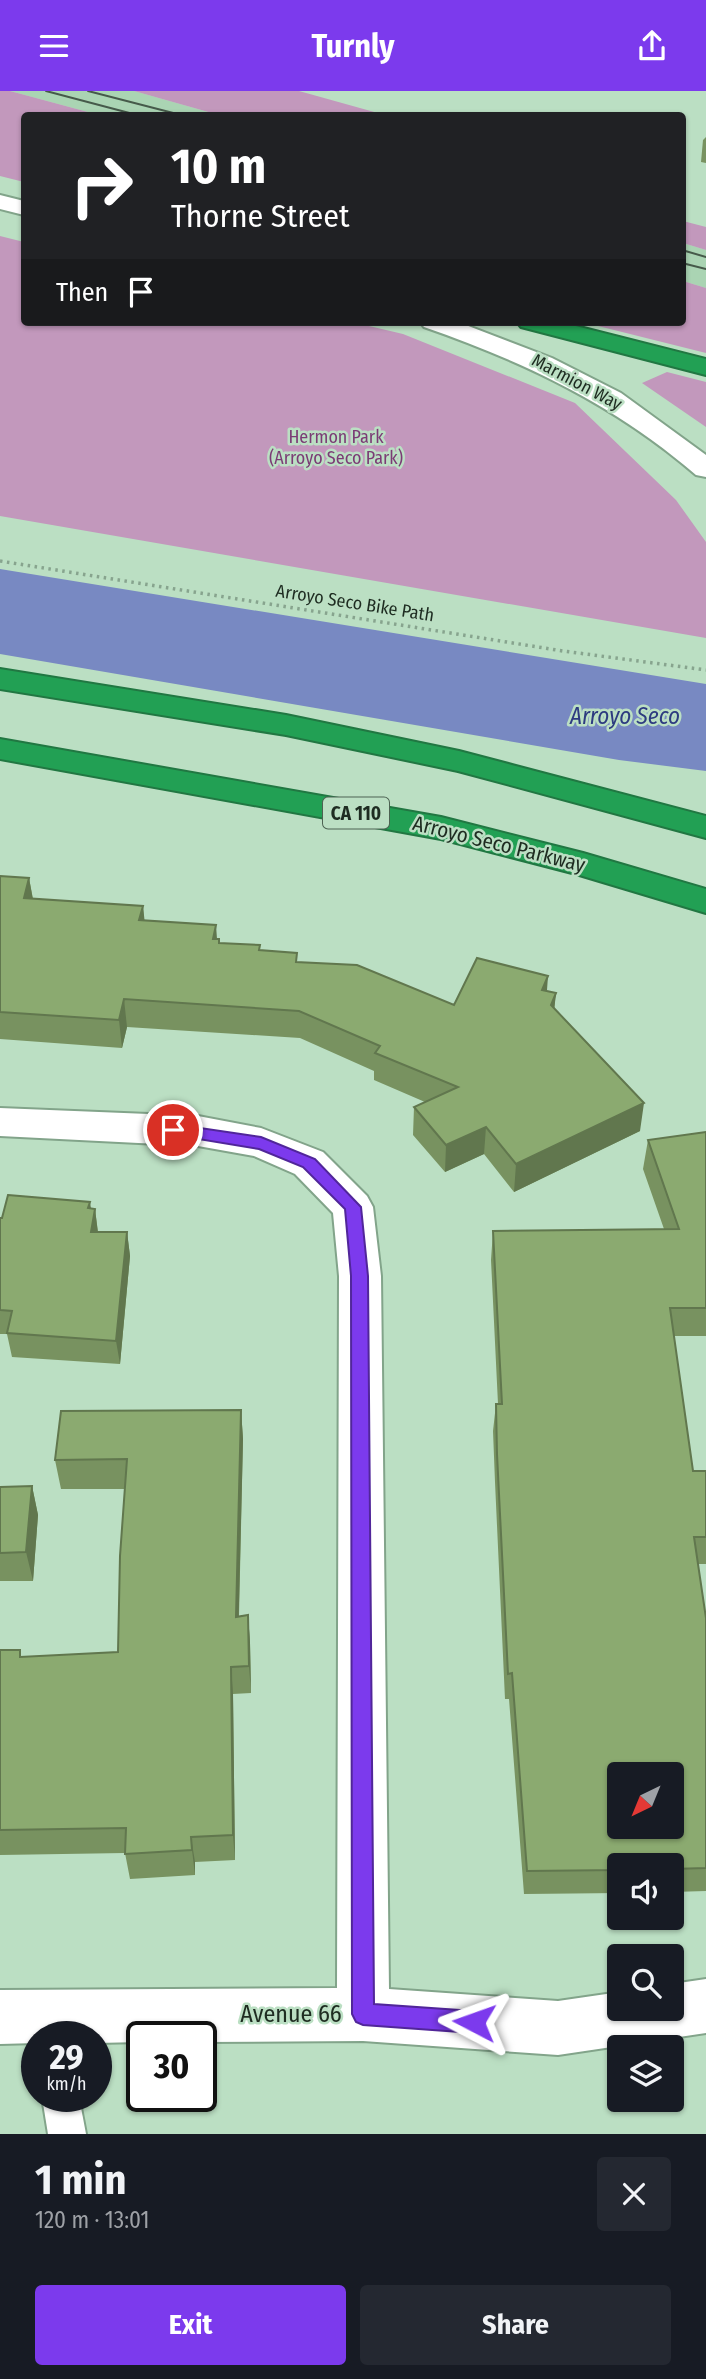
<!DOCTYPE html>
<html lang="en">
<head>
<meta charset="utf-8">
<style>
	body { margin:0; font-family:"Fira Sans Condensed",sans-serif; background:#242831; color:#f1f3f6; height:100vh; display:flex; flex-direction:column; font-size:26px; white-space:nowrap }
	* { box-sizing:border-box; margin:0 }
	p { font-size:23px; color:#9ea1a6 }
	.icon { flex:none; width:38px; height:38px; fill:none; stroke:currentColor; stroke-width:2; stroke-linecap:round; stroke-linejoin:round }
	.map { position:relative; height:2043px; overflow:hidden }
	.sheet { display:flex; flex-direction:column; background:#171b24; flex:1 }
	.sheet>* { flex:none }
	.top-card { position:absolute; left:21px; top:21px; width:665px; height:214px; border-radius:7px; box-shadow:0 2px 5px #0004; background:#202124; color:#fff; overflow:hidden }
	.needle { width:46px; rotate:223deg }
	.controls { position:absolute; left:607px; top:1671px; display:grid; gap:14px }
	.controls a { display:grid; place-items:center; width:77px; height:77px; border-radius:7px; background:#171b24; box-shadow:0 2px 5px #0004; font-size:35px }
	.speed { position:absolute; left:21px; top:1930px; display:flex; gap:14px; font-size:35px; font-weight:700; text-align:center }
	.speed>* { display:grid; place-content:center; width:91px; height:91px; border-radius:50%; background:#171b24; box-shadow:0 2px 5px #0004; line-height:1 }
	.speed small { font-size:18px; font-weight:400 }
	.speed .limit { border:4px solid #111; border-radius:10px; background:#fff; color:#111 }
	.pin { position:absolute; display:grid; place-items:center; width:60px; height:60px; color:#fff; margin:-30px; border:4px solid #fff; border-radius:50%; box-shadow:0 2px 7px #0007 }
	.me { position:absolute; width:77px; margin:-38px; rotate:274deg; stroke-linejoin:round; filter:drop-shadow(0 0 5px #0008) }
	.turn { display:flex; align-items:center; gap:24px; height:147px; padding:0 35px; font-size:32px }
	.turn .icon { width:91px; height:91px; stroke-width:2.5 }
	.turn b { display:block; font-size:49px; line-height:60px }
	.then { display:flex; align-items:center; height:66px; padding:0 35px; background:#0003; gap:14px; font-size:26px }
	.round { display:grid; place-items:center; flex:none; width:74px; height:74px; border-radius:7px; background:#242831 }
	.head { display:flex; align-items:center; justify-content:space-between; height:119px; padding:0 35px }
	h1 { font-size:42px; font-weight:700; line-height:52px }
	.button { display:flex; gap:14px; margin-top:auto; padding:14px 35px }
	.button a { flex:1; height:80px; border-radius:7px; background:#7c3aed; color:#fff; font-size:28px; font-weight:700; line-height:80px; text-align:center }
	.button a+a { background:#242831; color:#f1f3f6 }
	header { display:flex; justify-content:space-between; align-items:center; height:91px; padding:0 35px; background:#7c3aed; color:#fff; font-size:32px; font-weight:700 }
	.map>svg:first-child { display:block }
	.built { fill:#aad4b3 }
	.green { fill:#c298bc }
	.water { fill:#7889c2 }
	.lines { fill:none; stroke-linecap:round; stroke-linejoin:round }
	.lane-casing { stroke:#82a48a; stroke-width:4 }
	.street-casing { stroke:#82a48a; stroke-width:4 }
	.secondary-casing { stroke:#82a48a; stroke-width:4 }
	.highway-casing { stroke:#217742; stroke-width:4 }
	.path { stroke:#87a48e; stroke-width:3.5; stroke-dasharray:2.5 4.5; stroke-linecap:butt }
	.lane { fill:#fff; fill-rule:evenodd }
	.street { fill:#fff; fill-rule:evenodd }
	.secondary { fill:#fff; fill-rule:evenodd }
	.highway { fill:#22a054; fill-rule:evenodd }
	.tram { stroke:#465a4a; stroke-width:2 }
	.wall { fill:#789260 }
	.shaded-wall { fill:#61774e }
	.building { fill:#8baa70; stroke:#61774e; stroke-width:2; fill-rule:evenodd }
	.route { fill:#7c3aed; stroke:#51269a; stroke-width:2 }
	.labels { text-anchor:middle; dominant-baseline:central; stroke-width:5; stroke-linejoin:round; paint-order:stroke }
	.far-street-label { font-size:18px; fill:#1e2c21; stroke:#bbdfc3 }
	.far-park-label { font-size:18px; fill:#7b3b75; stroke:#bbdfc3 }
	.shield { fill:#bbdfc3; stroke:#4d6252; stroke-width:2 }
	.shield-label { font-size:19px; font-weight:bold; fill:#1e2c21 }
	.street-label { font-size:21px; fill:#1e2c21; stroke:#bbdfc3 }
	.water-label { font-size:23px; font-style:italic; fill:#2d3b80; stroke:#bbdfc3 }
	.near-street-label { font-size:24px; fill:#1e2c21; stroke:#bbdfc3 }
</style>
</head>
<body>
<header><svg class="icon" aria-label="menu" viewBox="0 0 24 24"><path d="M4 6h16M4 12h16M4 18h16"/></svg>Turnly<svg class="icon" aria-label="share" viewBox="0 0 24 24"><path d="M12 15V3M7 8l5-5 5 5M5 13v7h14v-7"/></svg></header>
<div class="map">
<svg width="706" height="2043" viewBox="0 0 706 2043">
	<rect width="100%" height="100%" fill="#bbdfc3"/>
	<path class="built" d="M 10,0 L 134,0 L 219,24 L 99,24 Z
		M 683,152 L 706,159 L 706,197 L 683,190 Z"/>
	<path class="green" d="M 0,0 L 10,0 L 99,24 L 24,24 L 24,91 L 0,85 Z
		M 134,0 L 299,0 L 385,24 L 219,24 Z
		M 683,130 L 706,136 L 706,159 L 683,152 Z
		M 0,145 L 24,151 L 24,231 L 352,231 L 403,243 L 575,312 L 676,409 L 706,451 L 706,547 L 0,425 Z
		M 683,190 L 706,197 L 706,262 L 582,231 L 682,231 Z
		M 667,281 L 706,291 L 706,336 L 642,292 Z"/>
	<path class="water" d="M 0,478 L 706,593 L 706,680 L 619,669 L 0,563 Z"/>
	<g class="lines">
		<defs>
			<path id="lane" d="M 42,2006 L 79,2006 L 86,2043 L 48,2043 Z"/>
			<path id="street" d="M 0,1017 L 198,1025 L 261,1037 L 323,1061 L 367,1105 L 373,1116 L 381,1185 L 389,1898 L 558,1910 L 620,1901 L 620,1918 L 672,1918 L 672,1893 L 706,1888 L 706,1942 L 558,1964 L 363,1950 L 201,1951 L 201,1946 L 142,1946 L 142,1951 L 96,1952 L 96,1946 L 37,1946 L 37,1952 L 0,1953 L 0,1899 L 337,1897 L 339,1185 L 333,1122 L 295,1083 L 254,1065 L 198,1055 L 0,1045 Z"/>
			<path id="secondary" d="M 0,104 L 24,110 L 24,124 L 0,118 Z
				M 420,231 L 458,231 L 552,267 L 621,302 L 706,364 L 706,386 L 696,384 C 615,314 525,271 424,236 Z"/>
			<path id="highway" d="M 517,231 L 560,231 L 706,268 L 706,284 L 521,236 Z
				M 0,578 L 286,624 L 459,660 L 706,725 L 706,747 L 458,680 L 286,644 L 0,598 Z
				M 0,648 L 441,726 L 583,762 L 706,798 L 706,822 L 576,783 L 441,748 L 0,668 Z"/>
		</defs>
		<use href="#lane" class="lane-casing"/>
		<use href="#street" class="street-casing"/>
		<use href="#secondary" class="secondary-casing"/>
		<use href="#highway" class="highway-casing"/>
		<path class="path" d="M 0,470 L 563,560 L 706,579"/>
		<use href="#lane" class="lane"/>
		<use href="#street" class="street"/>
		<use href="#secondary" class="secondary"/>
		<use href="#highway" class="highway"/>
		<path class="tram" d="M 46,0 L 137,24
			M 88,0 L 181,24
			M 682,159 L 706,166
			M 682,172 L 706,178"/>
	</g>
	<path class="wall" d="M 706,46 L 706,72 L 701,71 L 703,49 Z
		M 0,785 L 29,787 L 33,808 L 143,815 L 144,829 L 217,848 L 220,852 L 260,859 L 297,871 L 454,914 L 547,900 L 556,902 L 554,918 L 640,1040 L 514,1101 L 484,1063 L 445,1081 L 413,1044 L 414,1016 L 425,1011 L 374,989 L 374,980 L 300,947 L 127,936 L 122,957 L 0,948 Z
		M 706,1041 L 706,1245 L 674,1245 L 693,1380 L 706,1380 L 706,1473 L 698,1473 L 706,1527 L 706,1800 L 672,1801 L 672,1774 L 620,1774 L 620,1802 L 524,1803 L 509,1608 L 505,1608 L 495,1391 L 493,1340 L 496,1313 L 498,1313 L 491,1169 L 493,1140 L 664,1138 L 643,1078 L 648,1049 Z
		M 91,1118 L 95,1118 L 98,1141 L 127,1141 L 130,1165 L 120,1273 L 12,1266 L 7,1243 L 0,1243 L 0,1127 Z
		M 241,1319 L 243,1348 L 239,1525 L 248,1524 L 250,1552 L 251,1602 L 233,1603 L 235,1769 L 195,1771 L 195,1784 L 130,1788 L 125,1762 L 0,1764 L 0,1559 L 22,1566 L 118,1561 L 125,1398 L 61,1398 L 55,1369 Z
		M 32,1395 L 38,1424 L 33,1490 L 0,1490 L 0,1396 Z"/>
	<path class="shaded-wall" d="M 29,787 L 34,815 L 24,807 Z
		M 143,815 L 146,843 L 139,829 Z
		M 216,834 L 218,862 L 213,848 Z
		M 548,885 L 546,913 L 542,899 Z
		M 556,902 L 553,930 L 551,914 Z
		M 124,908 L 127,936 L 122,957 L 119,929 Z
		M 644,1012 L 640,1040 L 514,1101 L 516,1073 Z
		M 486,1036 L 484,1063 L 445,1081 L 446,1054 Z
		M 90,1111 L 93,1131 L 95,1118 L 98,1143 L 94,1165 L 88,1117 Z
		M 127,1141 L 130,1165 L 120,1273 L 116,1250 Z
		M 241,1319 L 243,1348 L 238,1553 L 236,1526 Z
		M 32,1395 L 38,1424 L 33,1490 L 26,1461 Z
		M 248,1524 L 250,1552 L 251,1602 L 249,1575 Z
		M 231,1576 L 233,1603 L 235,1769 L 233,1744 Z
		M 191,1746 L 195,1771 L 195,1784 L 192,1759 Z"/>
	<path class="building" d="M 0,785 L 29,787 L 24,807 L 143,815 L 139,829 L 216,834 L 213,848 L 219,848 L 219,852 L 260,854 L 259,859 L 297,862 L 296,871 L 357,874 L 454,914 L 477,867 L 548,885 L 542,899 L 556,902 L 551,914 L 644,1012 L 516,1073 L 486,1036 L 446,1054 L 414,1016 L 458,996 L 375,962 L 380,955 L 299,920 L 124,908 L 119,929 L 0,921 Z
		M 706,1041 L 706,1217 L 670,1217 L 693,1380 L 706,1380 L 706,1446 L 694,1446 L 706,1527 L 706,1777 L 672,1778 L 672,1774 L 620,1774 L 620,1779 L 527,1780 L 512,1582 L 508,1583 L 497,1363 L 496,1313 L 502,1313 L 493,1140 L 679,1138 L 648,1049 ZM 620,1684 L 672,1684 L 672,1736 L 620,1736 Z
		M 8,1104 L 90,1111 L 88,1117 L 95,1118 L 91,1141 L 127,1141 L 116,1250 L 7,1242 L 12,1220 L 0,1219 L 0,1127 L 2,1127 Z
		M 241,1319 L 236,1526 L 248,1524 L 249,1575 L 231,1576 L 233,1744 L 191,1746 L 192,1759 L 125,1763 L 126,1737 L 0,1739 L 0,1559 L 20,1559 L 20,1566 L 118,1561 L 120,1465 L 127,1368 L 55,1369 L 61,1320 Z
		M 32,1395 L 26,1461 L 0,1462 L 0,1396 Z"/>
	<path class="route" d="M 173,1033 L 261,1046 L 315,1068 L 361,1116 L 368,1185 L 374,1913 L 474,1920 L 482,1923 L 485,1931 L 482,1939 L 474,1942 L 363,1934 L 356,1931 L 352,1923 L 351,1185 L 345,1118 L 303,1076 L 259,1058 L 168,1043 L 168,1035 Z"/>
	<g class="labels">
		<g class="far-street-label">
			<text transform="translate(577 291) rotate(28)">Marmion Way</text>
			<text transform="translate(355 512) rotate(9)">Arroyo Seco Bike Path</text>
		</g>
		<g class="far-park-label">
			<text x="336" y="346">Hermon Park<tspan x="336" dy="21">(Arroyo Seco Park)</tspan></text>
		</g>
		<rect class="shield" x="323" y="706.5" width="66" height="31" rx="5"/>
		<g class="shield-label">
			<text x="356" y="722">CA 110</text>
		</g>
		<g class="street-label">
			<text transform="translate(499 753) rotate(14)">Arroyo Seco Parkway</text>
		</g>
		<g class="water-label">
			<text x="625" y="625">Arroyo Seco</text>
		</g>
		<g class="near-street-label">
			<text x="291" y="1923">Avenue 66</text>
		</g>
	</g>
</svg>
<div class="controls">
<a><svg class="needle" viewBox="-14 -14 28 28"><path d="M0-13l5 13h-10z" fill="#e53935"/><path d="M0 13l5-13h-10z" fill="#9ea1a6"/></svg></a>
<a><svg class="icon" aria-label="sound" viewBox="0 0 24 24"><path d="M4 9h4l5-4v14l-5-4H4zM17 9q2 3 0 6"/></svg></a>
<a><svg class="icon" aria-label="search" viewBox="0 0 24 24"><circle cx="10" cy="10" r="6"/><path d="M15 15l6 6"/></svg></a>
<a><svg class="icon" aria-label="layers" viewBox="0 0 24 24"><path d="M12 4l9 5-9 5-9-5zM3 14l9 5 9-5"/></svg></a>
</div>
<div class="speed"><div>29<small>km/h</small></div><div class="limit">30</div></div>
<div class="pin" style="left:173px;top:1039px;background:#d93025"><svg class="icon" aria-label="arrive" viewBox="0 0 24 24"><path d="M6 21V4h12l-3 4 3 4H6"/></svg></div>
<svg class="me" style="left:474px;top:1931px" viewBox="-20 -20 40 40"><path d="M0-17L14 15 0 8-14 15z" fill="#7c3aed" stroke="#fff" stroke-width="4"/></svg>
<div class="top-card">
<div class="turn"><svg class="icon" aria-label="right" viewBox="0 0 24 24"><path d="M7 20v-9h11M14 6l5 5-5 5"/></svg><div><b>10 m</b>Thorne Street</div></div>
<div class="then">Then<svg class="icon" aria-label="arrive" viewBox="0 0 24 24"><path d="M6 21V4h12l-3 4 3 4H6"/></svg></div>
</div>
</div>
<section class="sheet">
<div class="head"><div><h1>1 min</h1><p>120 m · 13:01</p></div><a class="round"><svg class="icon" aria-label="close" viewBox="0 0 24 24"><path d="M6 6l12 12M18 6L6 18"/></svg></a></div>
<div class="button"><a>Exit</a><a>Share</a></div>
</section>
</body>
</html>
